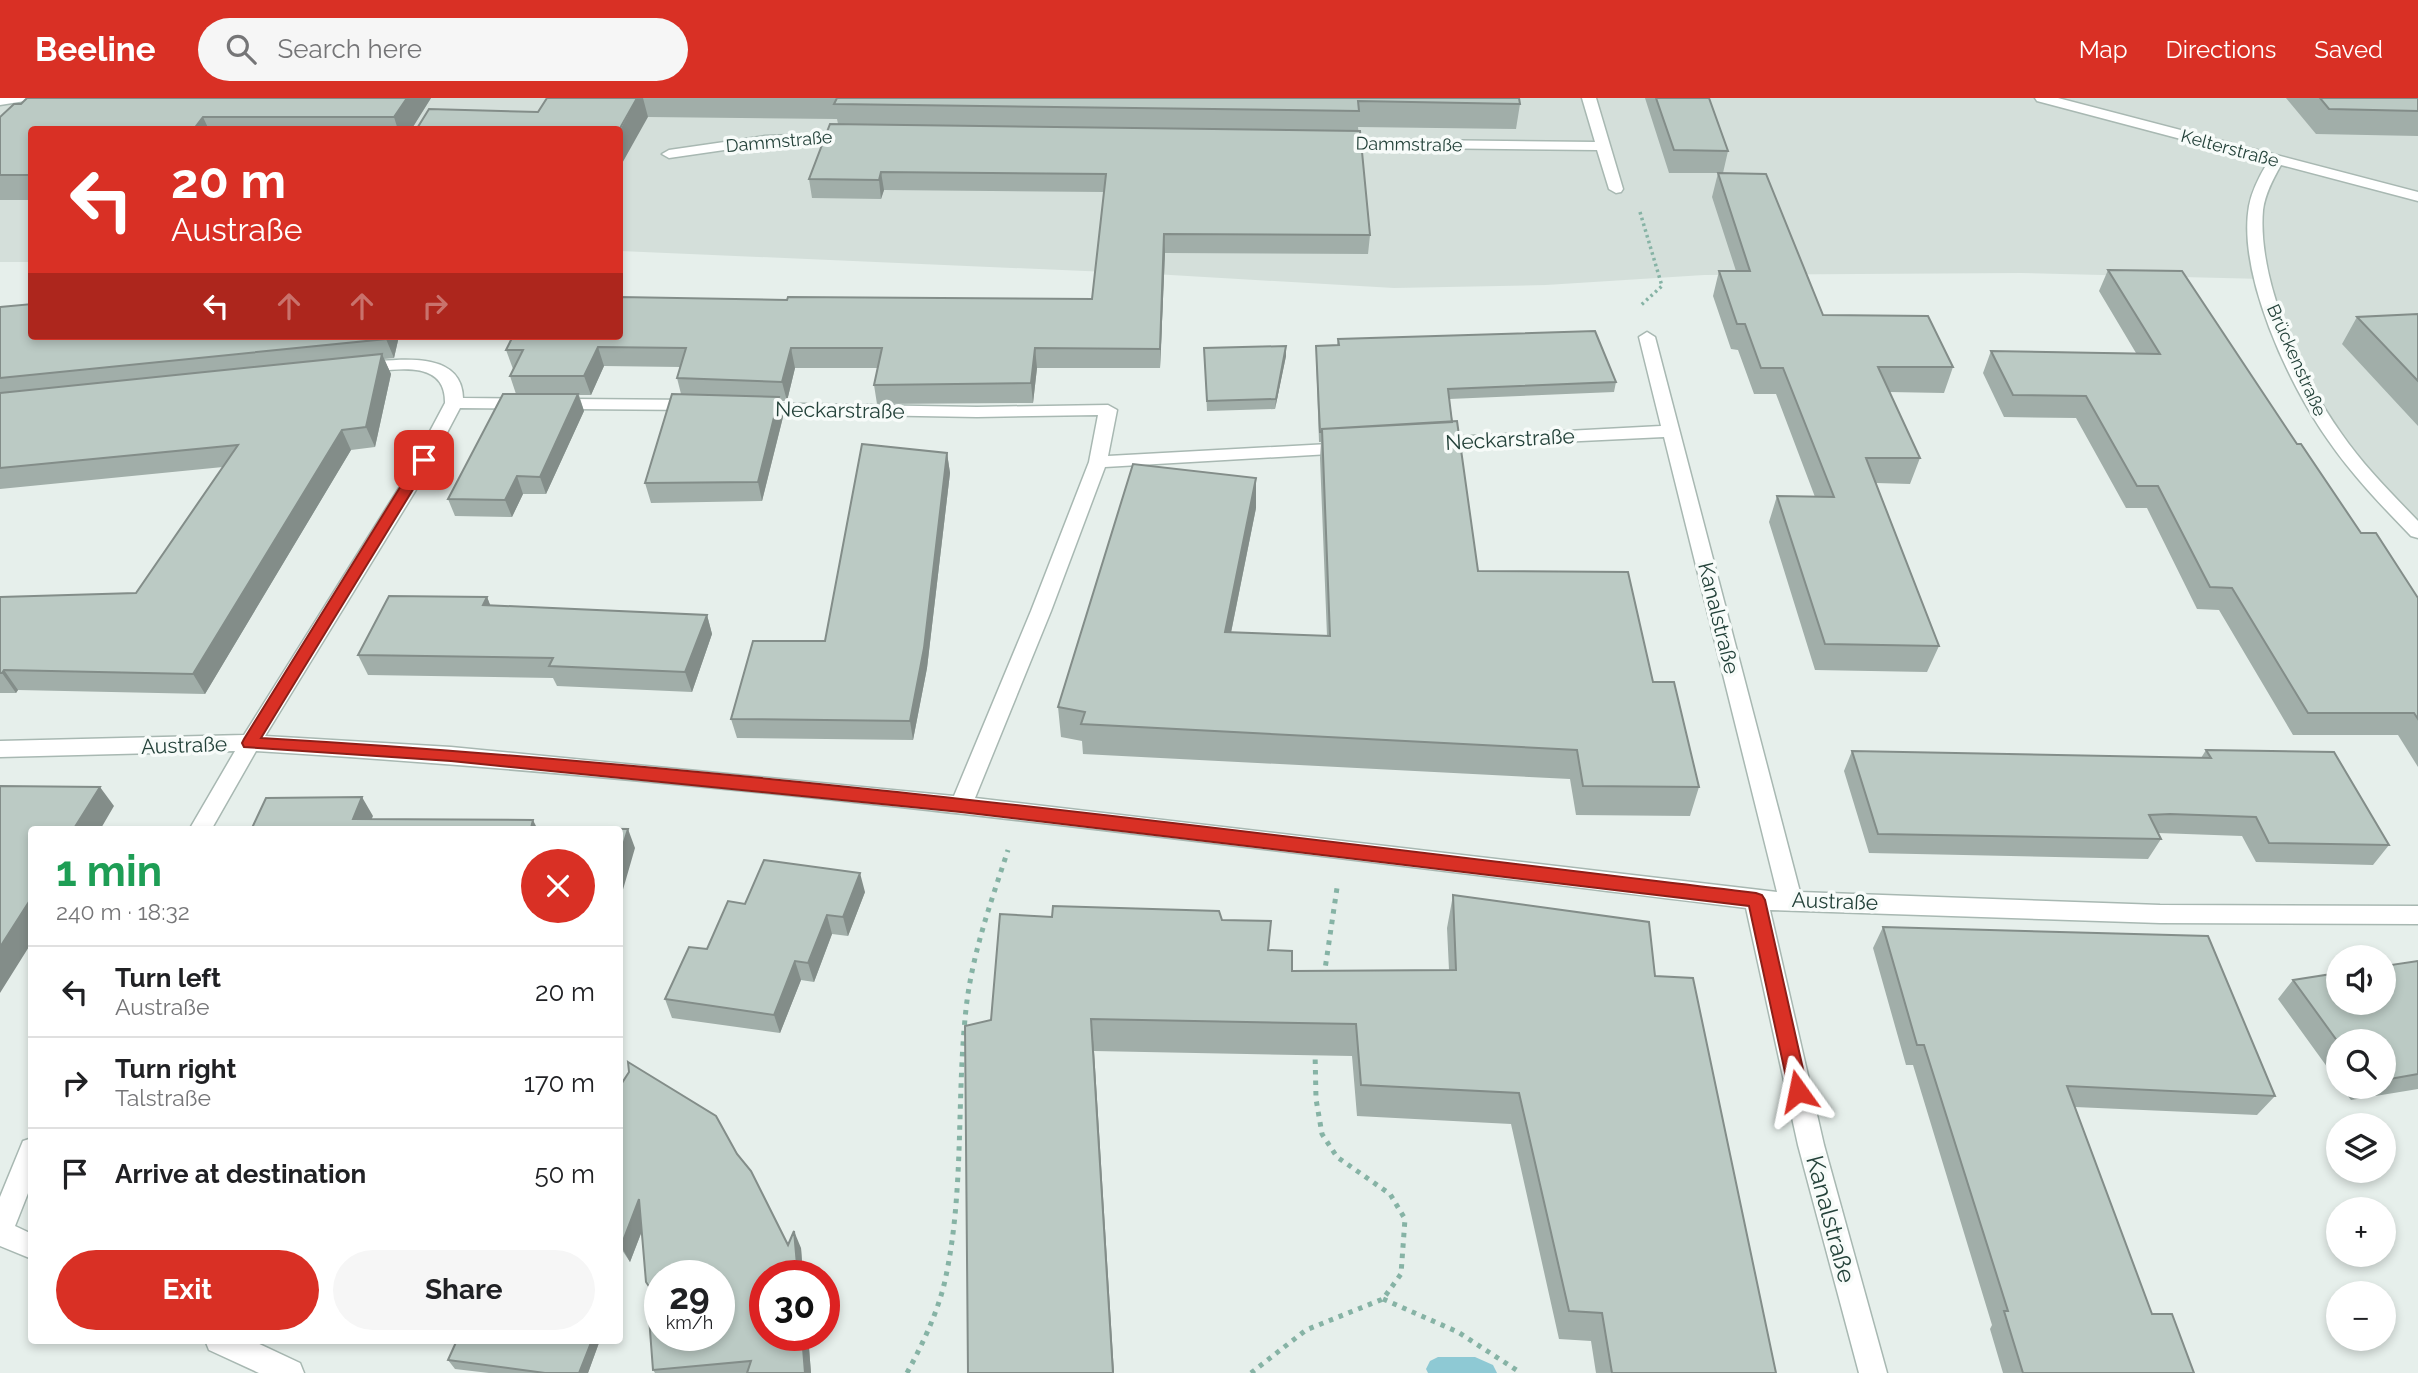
<!DOCTYPE html>
<html lang="en">
<head>
<meta charset="utf-8">
<style>
	body { margin:0; font-family:Raleway,sans-serif; background:#f6f6f6; color:#202124; height:100vh; display:flex; flex-direction:column; font-size:26px; white-space:nowrap }
	* { box-sizing:border-box; margin:0 }
	p { font-size:23px; color:#757577 }
	.icon { flex:none; width:38px; height:38px; fill:none; stroke:currentColor; stroke-width:2; stroke-linecap:round; stroke-linejoin:round }
	.map { position:relative; flex:1; overflow:hidden }
	.panel { position:absolute; left:28px; top:728px; width:595px; height:518px; display:flex; flex-direction:column; background:#fff; border-radius:7px; box-shadow:0 4px 10px #0003 }
	.panel>* { flex:none }
	.hud { position:absolute; left:28px; top:28px; width:595px; height:214px; border-radius:7px; box-shadow:0 4px 10px #0003; background:#d93025; color:#fff; overflow:hidden }
	.fabs { position:absolute; left:2326px; top:847px; display:grid; gap:14px }
	.fabs a { display:grid; place-items:center; width:70px; height:70px; border-radius:50%; background:#fff; box-shadow:0 4px 10px #0003; font-size:35px }
	.speed { position:absolute; left:644px; top:1162px; display:flex; gap:14px; font-size:35px; font-weight:700; text-align:center }
	.speed>* { display:grid; place-content:center; width:91px; height:91px; border-radius:50%; background:#fff; box-shadow:0 4px 10px #0003; line-height:1 }
	.speed small { font-size:18px; font-weight:400 }
	.speed .limit { border:10px solid #d22; background:#fff; color:#111 }
	.pin { position:absolute; display:grid; place-items:center; width:60px; height:60px; color:#fff; margin:-30px; border-radius:14px; box-shadow:0 4px 10px #0006 }
	.me { position:absolute; width:77px; margin:-38px; rotate:348deg; stroke-linejoin:round; filter:drop-shadow(0 0 5px #0008) }
	.turn { display:flex; align-items:center; gap:24px; height:147px; padding:0 28px; font-size:32px }
	.turn .icon { width:91px; height:91px; stroke-width:2.5 }
	.turn b { display:block; font-size:49px; line-height:60px }
	.lanes { display:flex; align-items:center; height:66px; padding:0 28px; background:#0003; justify-content:center; gap:35px; direction:ltr }
	.lanes .off { opacity:.35 }
	.round { display:grid; place-items:center; flex:none; width:74px; height:74px; border-radius:37px; background:#f6f6f6 }
	.summary { display:flex; align-items:center; justify-content:space-between; height:119px; padding:0 28px }
	h1 { font-size:42px; font-weight:700; line-height:52px; color:#1e9e55 }
	.action { display:flex; gap:14px; margin-top:auto; padding:14px 28px }
	.action a { flex:1; height:80px; border-radius:42px; background:#d93025; color:#fff; font-size:28px; font-weight:700; line-height:80px; text-align:center }
	.action a+a { background:#f6f6f6; color:#202124 }
	ul { padding:0; list-style:none }
	li { display:flex; align-items:center; gap:21px; height:91px; padding:0 28px; border-top:2px solid #e0e0e0 }
	li div { flex:1 }
	li b { display:block; font-size:26px }
	li em { font-style:normal }
	header { display:flex; align-items:center; gap:42px; box-sizing:border-box; height:98px; padding:0 35px; background:#d93025; color:#fff }
	header strong { font-size:33px }
	nav { display:flex; gap:38px; margin-inline-start:auto; font-size:24px }
	.search { width:490px; height:63px; background:#f6f6f6; display:flex; align-items:center; gap:18px; box-sizing:border-box; padding:0 24px; border-radius:38px; color:#757577; font-size:26px }
	.map>svg:first-child { display:block }
	.built { fill:#d4dfda }
	.lines { fill:none; stroke-linecap:round; stroke-linejoin:round }
	.stream { fill:#8ec9d4; fill-rule:evenodd }
	.minor-casing { stroke:#a8b8b2; stroke-width:3 }
	.path-far1 { stroke:#86b3a5; stroke-width:3.5; stroke-dasharray:2.5 3.5; stroke-linecap:butt }
	.path { stroke:#86b3a5; stroke-width:5; stroke-dasharray:4.5 6; stroke-linecap:butt }
	.minor { fill:#fff; fill-rule:evenodd }
	.wall { fill:#a1aea9; fill-rule:evenodd }
	.shaded-wall { fill:#838d89 }
	.building { fill:#bbcac4; stroke:#838d89; stroke-width:2 }
	.route { fill:#d93025; stroke:#8d1f18; stroke-width:2 }
	.labels { text-anchor:middle; dominant-baseline:central; stroke-width:7; stroke-linejoin:round; paint-order:stroke }
	.far-street-label { font-size:18px; fill:#24423a; stroke:#f7fbf9 }
	.street-label { font-size:21px; fill:#24423a; stroke:#f7fbf9 }
	.near-street-label { font-size:24px; fill:#24423a; stroke:#f7fbf9 }
</style>
</head>
<body>
<header>
<strong>Beeline</strong>
<div class="search"><svg class="icon" aria-label="search" viewBox="0 0 24 24"><circle cx="10" cy="10" r="6"/><path d="M15 15l6 6"/></svg>Search here</div>
<nav><a>Map</a><a>Directions</a><a>Saved</a></nav>
</header>
<div class="map">
<svg width="2418" height="1275" viewBox="0 0 2418 1275">
	<rect width="100%" height="100%" fill="#e6efeb"/>
	<path class="built" d="M 0,0 L 2418,0 L 2418,434 L 2324,324 L 2263,181 L 2021,175 L 1704,177 L 1546,187 L 1394,190 L 1154,176 L 620,153 L 620,32 L 32,32 L 31,164 L 0,164 Z"/>
	<g class="lines">
		<path class="stream" d="M 1438,1259 L 1475,1259 L 1493,1267 L 1497,1275 L 1428,1275 L 1426,1271 L 1430,1263 Z"/>
		<defs>
			<path id="minor" d="M 0,0 L 27,0 L 25,3 L 0,7 Z
				M 1582,0 L 1596,0 L 1623,91 L 1621,94 L 1616,95 L 1609,91 L 1597,52 L 1333,49 L 1326,45 L 1333,41 L 1595,44 Z
				M 2035,0 L 2058,0 L 2418,94 L 2418,103 L 2281,67 C 2273,81 2265,96 2263,112 C 2257,181 2301,279 2341,335 C 2363,367 2391,395 2418,423 L 2418,440 L 2411,438 C 2382,408 2352,377 2328,342 C 2289,287 2237,176 2249,108 C 2252,92 2260,77 2268,64 L 2037,3 Z
				M 852,35 L 857,36 L 857,42 L 765,46 L 669,60 L 662,56 L 669,52 L 765,38 Z
				M 1647,234 L 1655,239 L 1800,794 L 2160,807 L 2418,808 L 2418,826 L 2160,825 L 1770,812 L 1824,1047 L 1887,1275 L 1859,1275 L 1798,1047 L 1746,810 C 1250,750 755,683 256,653 L 211,732 L 189,732 L 235,653 L 0,659 L 0,643 L 244,637 L 404,382 L 445,305 C 446,258 390,273 358,275 L 350,270 L 358,265 C 391,263 462,249 463,300 L 697,302 L 706,307 L 697,312 L 460,310 L 422,382 L 265,638 L 451,649 L 954,698 L 1031,513 L 1089,364 L 1098,317 L 977,319 L 754,315 L 745,310 L 754,305 L 977,309 L 1108,307 L 1117,312 L 1108,358 L 1347,345 L 1356,350 L 1347,355 L 1105,369 L 1051,513 L 975,700 L 1777,794 L 1664,339 L 1432,350 L 1423,345 L 1432,340 L 1661,328 L 1639,239 Z
				M 32,1040 L 32,1085 L 15,1128 L 32,1136 L 32,1161 L 0,1148 L 0,1099 L 23,1043 Z
				M 205,1242 L 251,1242 L 300,1265 L 304,1275 L 259,1275 L 209,1252 Z"/>
		</defs>
		<use href="#minor" class="minor-casing"/>
		<path class="path-far1" d="M 1640,114 L 1662,188 L 1640,208"/>
		<path class="path" d="M 1324,878 L 1337,790
			M 1383,1201 L 1458,1234 L 1521,1275
			M 907,1275 C 922,1247 936,1218 944,1187 C 965,1096 956,1003 966,911 C 972,856 991,804 1008,752
			M 1251,1275 L 1306,1232 L 1383,1201 L 1401,1176 L 1405,1121 L 1390,1096 L 1337,1059 L 1322,1036 L 1316,1001 L 1315,953"/>
		<use href="#minor" class="minor"/>
	</g>
	<path class="wall" d="M 27,0 L 431,0 L 411,32 L 32,32 L 32,102 L 0,102 L 0,19 L 21,6 Z
		M 547,0 L 1519,0 L 1520,6 L 1516,31 L 1358,29 L 1370,137 L 1368,156 L 1165,155 L 1160,270 L 1037,270 L 1033,305 L 877,306 L 874,287 L 878,270 L 795,270 L 787,303 L 780,303 L 783,319 L 762,403 L 651,405 L 645,385 L 681,296 L 677,280 L 680,269 L 604,268 L 591,297 L 579,297 L 584,313 L 546,396 L 523,396 L 512,419 L 455,418 L 448,401 L 516,296 L 510,278 L 513,271 L 506,252 L 787,202 L 1092,201 L 1104,94 L 884,92 L 881,101 L 812,100 L 809,81 L 838,26 L 837,21 L 648,19 L 538,14 Z
		M 1645,0 L 1709,0 L 1728,53 L 1723,75 L 1823,217 L 1953,269 L 1944,295 L 1889,294 L 1920,360 L 1910,386 L 1876,385 L 1939,548 L 1927,574 L 1815,572 L 1769,424 L 1777,398 L 1815,399 L 1776,296 L 1754,296 L 1738,252 L 1731,251 L 1713,198 L 1719,173 L 1736,173 L 1712,99 L 1718,75 L 1669,75 Z
		M 2286,0 L 2418,0 L 2418,38 L 2316,36 Z
		M 2108,172 L 2297,346 L 2361,435 L 2418,500 L 2418,669 L 2398,637 L 2293,637 L 2219,512 L 2197,511 L 2147,410 L 2126,410 L 2076,320 L 2004,319 L 1983,275 L 1991,253 L 2136,255 L 2099,193 Z
		M 0,209 L 399,238 L 394,260 L 384,261 L 391,276 L 375,349 L 351,352 L 205,596 L 18,592 L 16,595 L 0,595 L 0,499 L 136,495 L 223,369 L 0,391 Z
		M 2418,216 L 2418,328 L 2342,246 L 2357,219 Z
		M 1338,241 L 1616,284 L 1614,294 L 1449,301 L 1478,473 L 1653,584 L 1699,689 L 1690,718 L 1576,717 L 1570,681 L 1083,656 L 1082,643 L 1061,639 L 1058,609 L 1256,410 L 1231,535 L 1327,538 L 1320,360 L 1321,344 L 1319,344 L 1316,257 L 1316,248 L 1337,247 Z
		M 1286,248 L 1286,258 L 1275,311 L 1207,313 L 1204,250 Z
		M 947,355 L 950,375 L 927,570 L 913,642 L 737,640 L 731,621 L 825,543 Z
		M 487,499 L 490,507 L 707,517 L 712,536 L 692,594 L 557,588 L 553,580 L 368,577 L 358,557 Z
		M 2206,652 L 2389,747 L 2373,767 L 2256,764 L 2242,738 L 2158,735 L 2161,741 L 2148,761 L 1869,755 L 1844,673 L 1852,653 L 2201,660 Z
		M 865,794 L 848,838 L 832,836 L 814,884 L 801,882 L 780,935 L 672,920 L 665,901 L 745,806 Z
		M 1453,797 L 1655,878 L 1776,1275 L 1596,1275 L 1591,1243 L 1559,1241 L 1511,1026 L 1357,1018 L 1352,958 L 1094,953 L 991,922 L 1052,819 L 1271,823 L 1269,852 L 1292,873 L 1449,872 L 1447,830 Z
		M 1883,829 L 2275,998 L 2257,1017 L 2075,1009 L 2152,1216 L 2194,1275 L 2003,1275 L 1990,1231 L 1992,1227 L 1913,967 L 1906,967 L 1873,850 Z
		M 2418,863 L 2418,991 L 2351,1002 L 2341,989 L 2384,989 L 2384,943 L 2338,943 L 2338,984 L 2278,901 L 2293,882 Z
		M 620,988 L 788,1147 L 801,1150 L 811,1275 L 655,1275 L 653,1272 L 659,1207 L 646,1184 L 642,1133 L 630,1164 L 620,1149 ZM 660,1178 L 719,1237 L 660,1237 Z
		M 457,1242 L 600,1242 L 588,1275 L 489,1275 L 455,1271 L 448,1262 Z"/>
	<path class="shaded-wall" d="M 407,0 L 431,0 L 411,32 L 398,32 L 394,19 Z
		M 637,0 L 643,0 L 648,19 L 620,69 L 620,32 Z
		M 203,19 L 209,32 L 193,32 Z
		M 881,74 L 884,92 L 881,101 L 879,82 Z
		M 1164,136 L 1165,155 L 1160,270 L 1160,251 Z
		M 387,238 L 399,238 L 394,260 L 386,241 Z
		M 1286,248 L 1286,258 L 1275,311 L 1276,301 Z
		M 598,249 L 604,268 L 591,297 L 584,278 Z
		M 791,250 L 795,270 L 787,303 L 782,284 Z
		M 1035,250 L 1037,270 L 1033,305 L 1031,285 Z
		M 382,256 L 391,276 L 375,349 L 366,329 Z
		M 578,296 L 584,313 L 546,396 L 540,379 Z
		M 779,299 L 783,319 L 762,403 L 758,384 Z
		M 342,332 L 351,352 L 205,596 L 193,576 Z
		M 947,355 L 950,375 L 927,570 L 913,642 L 910,623 Z
		M 517,378 L 523,396 L 512,419 L 505,402 Z
		M 1256,380 L 1256,410 L 1225,564 L 1225,534 Z
		M 487,499 L 495,519 L 483,507 Z
		M 707,517 L 712,536 L 692,594 L 685,574 Z
		M 4,572 L 18,592 L 16,595 L 2,575 Z
		M 100,689 L 114,708 L 100,732 L 73,732 Z
		M 362,699 L 373,718 L 367,732 L 353,721 Z
		M 533,722 L 538,732 L 531,730 Z
		M 628,731 L 635,750 L 620,802 L 620,757 Z
		M 860,775 L 865,794 L 848,838 L 843,819 Z
		M 32,799 L 32,844 L 0,895 L 0,849 Z
		M 827,817 L 832,836 L 814,884 L 808,865 Z
		M 795,863 L 801,882 L 780,935 L 774,917 Z
		M 1091,921 L 1094,953 L 1114,1275 L 1113,1275 Z
		M 639,1101 L 648,1117 L 630,1164 L 621,1148 Z
		M 794,1133 L 801,1150 L 803,1178 L 798,1178 Z
		M 802,1237 L 808,1237 L 811,1275 L 805,1275 Z
		M 592,1242 L 600,1242 L 588,1275 L 579,1275 Z"/>
	<path class="building" d="M 27,0 L 407,0 L 394,19 L 203,19 L 193,32 L 32,32 L 32,77 L 0,77 L 0,19 L 14,6 L 21,6 Z
		M 547,0 L 637,0 L 619,32 L 416,32 L 429,11 L 538,14 Z
		M 837,0 L 1519,0 L 1520,6 L 1358,3 L 1359,13 L 834,6 Z
		M 1656,0 L 1709,0 L 1728,53 L 1674,52 Z
		M 2320,0 L 2418,0 L 2418,13 L 2329,11 Z
		M 830,26 L 1360,33 L 1370,137 L 1164,136 L 1160,251 L 1035,250 L 1031,285 L 874,287 L 882,250 L 791,250 L 782,284 L 677,280 L 686,250 L 598,249 L 584,278 L 510,278 L 523,252 L 506,252 L 513,238 L 620,238 L 620,199 L 787,202 L 788,199 L 1092,201 L 1106,76 L 881,74 L 879,82 L 809,81 Z
		M 1718,75 L 1766,76 L 1823,217 L 1928,218 L 1953,269 L 1878,269 L 1920,360 L 1866,360 L 1939,548 L 1825,546 L 1777,398 L 1834,399 L 1783,270 L 1761,270 L 1745,226 L 1737,226 L 1719,173 L 1750,173 Z
		M 2108,172 L 2182,173 L 2297,346 L 2301,346 L 2361,435 L 2376,435 L 2418,500 L 2418,621 L 2414,615 L 2308,615 L 2232,490 L 2210,489 L 2158,388 L 2137,388 L 2086,298 L 2013,297 L 1991,253 L 2160,256 Z
		M 32,206 L 32,238 L 387,238 L 386,241 L 0,280 L 0,209 Z
		M 2418,216 L 2418,283 L 2357,219 Z
		M 1595,233 L 1616,284 L 1448,291 L 1452,324 L 1322,331 L 1322,334 L 1320,334 L 1316,248 L 1339,247 L 1338,241 Z
		M 1286,248 L 1276,301 L 1207,303 L 1204,250 Z
		M 382,256 L 366,329 L 342,332 L 193,576 L 4,572 L 2,575 L 0,575 L 0,499 L 136,495 L 238,347 L 0,370 L 0,295 Z
		M 503,296 L 578,296 L 540,379 L 517,378 L 505,402 L 448,401 Z
		M 672,296 L 779,299 L 758,384 L 645,385 Z
		M 1457,323 L 1478,473 L 1628,474 L 1653,584 L 1674,584 L 1699,689 L 1583,688 L 1577,652 L 1081,626 L 1085,614 L 1058,609 L 1133,366 L 1256,380 L 1225,534 L 1330,538 L 1322,331 Z
		M 862,346 L 947,355 L 924,550 L 910,623 L 731,621 L 753,543 L 825,543 Z
		M 389,498 L 487,499 L 483,507 L 707,517 L 685,574 L 549,568 L 553,560 L 358,557 Z
		M 2206,652 L 2334,654 L 2389,747 L 2269,745 L 2256,719 L 2170,716 L 2149,717 L 2161,741 L 1878,736 L 1852,653 L 2211,660 Z
		M 0,688 L 100,689 L 73,732 L 32,732 L 32,799 L 0,849 Z
		M 362,699 L 353,721 L 533,722 L 531,730 L 628,731 L 620,757 L 620,732 L 251,732 L 266,700 Z
		M 764,762 L 860,775 L 843,819 L 827,817 L 808,865 L 795,863 L 774,917 L 665,901 L 689,849 L 707,851 L 728,803 L 745,806 Z
		M 1453,797 L 1649,824 L 1655,878 L 1693,880 L 1776,1275 L 1612,1275 L 1602,1215 L 1569,1213 L 1519,995 L 1361,987 L 1356,926 L 1091,921 L 1113,1275 L 968,1275 L 965,928 L 991,922 L 1000,816 L 1052,819 L 1053,808 L 1219,813 L 1222,822 L 1271,823 L 1268,852 L 1292,853 L 1292,873 L 1456,872 Z
		M 1883,829 L 2208,838 L 2275,998 L 2067,988 L 2152,1216 L 2172,1216 L 2194,1275 L 2023,1275 L 2004,1213 L 2008,1213 L 1924,947 L 1917,947 Z
		M 2418,863 L 2418,976 L 2384,982 L 2384,943 L 2338,944 L 2293,882 L 2338,875 L 2338,905 L 2384,905 L 2384,868 Z
		M 628,964 L 716,1018 L 737,1056 L 751,1073 L 788,1147 L 794,1133 L 798,1178 L 765,1178 L 765,1237 L 802,1237 L 805,1275 L 747,1275 L 751,1263 L 653,1272 L 648,1206 L 660,1207 L 660,1237 L 719,1237 L 719,1178 L 660,1178 L 660,1205 L 646,1184 L 639,1101 L 621,1148 L 620,1145 L 620,988 L 629,974 Z
		M 457,1242 L 592,1242 L 579,1275 L 545,1275 L 448,1262 Z"/>
	<path class="route" d="M 424,358 L 431,362 L 261,640 C 761,669 1259,736 1756,795 L 1762,797 L 1765,802 L 1808,993 L 1805,998 L 1798,1001 L 1792,998 L 1789,993 L 1749,808 L 961,714 L 451,663 L 244,649 L 242,645 L 244,641 L 417,362 Z"/>
	<g class="labels">
		<g class="far-street-label">
			<text transform="translate(779 43) rotate(-5)">Dammstraße</text>
			<text transform="translate(1409 46) rotate(1)">Dammstraße</text>
			<text transform="translate(2230 50) rotate(15)">Kelterstraße</text>
			<text transform="translate(2297 262) rotate(66)">Brückenstraße</text>
		</g>
		<g class="street-label">
			<text transform="translate(840 312) rotate(1)">Neckarstraße</text>
			<text transform="translate(1510 341) rotate(-3)">Neckarstraße</text>
			<text transform="translate(1719 520) rotate(76)">Kanalstraße</text>
			<text transform="translate(184 647) rotate(-2)">Austraße</text>
			<text transform="translate(1835 803) rotate(2)">Austraße</text>
		</g>
		<g class="near-street-label">
			<text transform="translate(1831 1121) rotate(75)">Kanalstraße</text>
		</g>
	</g>
</svg>
<div class="fabs">
<a><svg class="icon" aria-label="sound" viewBox="0 0 24 24"><path d="M4 9h4l5-4v14l-5-4H4zM17 9q2 3 0 6"/></svg></a>
<a><svg class="icon" aria-label="search" viewBox="0 0 24 24"><circle cx="10" cy="10" r="6"/><path d="M15 15l6 6"/></svg></a>
<a><svg class="icon" aria-label="layers" viewBox="0 0 24 24"><path d="M12 4l9 5-9 5-9-5zM3 14l9 5 9-5"/></svg></a>
<a>+</a>
<a>−</a>
</div>
<div class="speed"><div>29<small>km/h</small></div><div class="limit">30</div></div>
<div class="pin" style="left:424px;top:362px;background:#d93025"><svg class="icon" aria-label="arrive" viewBox="0 0 24 24"><path d="M6 21V4h12l-3 4 3 4H6"/></svg></div>
<svg class="me" style="left:1798px;top:993px" viewBox="-20 -20 40 40"><path d="M0-17L14 15 0 8-14 15z" fill="#d93025" stroke="#fff" stroke-width="4"/></svg>
<div class="hud">
<div class="turn"><svg class="icon" aria-label="left" viewBox="0 0 24 24"><path d="M17 20v-9H6M10 6l-5 5 5 5"/></svg><div><b>20 m</b>Austraße</div></div>
<div class="lanes"><svg class="icon" aria-label="left" viewBox="0 0 24 24"><path d="M17 20v-9H6M10 6l-5 5 5 5"/></svg><svg class="icon off" aria-label="ahead" viewBox="0 0 24 24"><path d="M12 20V5M6 11l6-6 6 6"/></svg><svg class="icon off" aria-label="ahead" viewBox="0 0 24 24"><path d="M12 20V5M6 11l6-6 6 6"/></svg><svg class="icon off" aria-label="right" viewBox="0 0 24 24"><path d="M7 20v-9h11M14 6l5 5-5 5"/></svg></div>
</div>
<section class="panel">
<div class="summary"><div><h1>1 min</h1><p>240 m · 18:32</p></div><a class="round" style="background:#d93025;color:#fff"><svg class="icon" aria-label="close" viewBox="0 0 24 24"><path d="M6 6l12 12M18 6L6 18"/></svg></a></div>
<ul>
<li><svg class="icon" aria-label="left" viewBox="0 0 24 24"><path d="M17 20v-9H6M10 6l-5 5 5 5"/></svg><div><b>Turn left</b><p>Austraße</p></div><em>20 m</em></li>
<li><svg class="icon" aria-label="right" viewBox="0 0 24 24"><path d="M7 20v-9h11M14 6l5 5-5 5"/></svg><div><b>Turn right</b><p>Talstraße</p></div><em>170 m</em></li>
<li><svg class="icon" aria-label="arrive" viewBox="0 0 24 24"><path d="M6 21V4h12l-3 4 3 4H6"/></svg><div><b>Arrive at destination</b></div><em>50 m</em></li>
</ul>
<div class="action"><a>Exit</a><a>Share</a></div>
</section>
</div>
</body>
</html>
